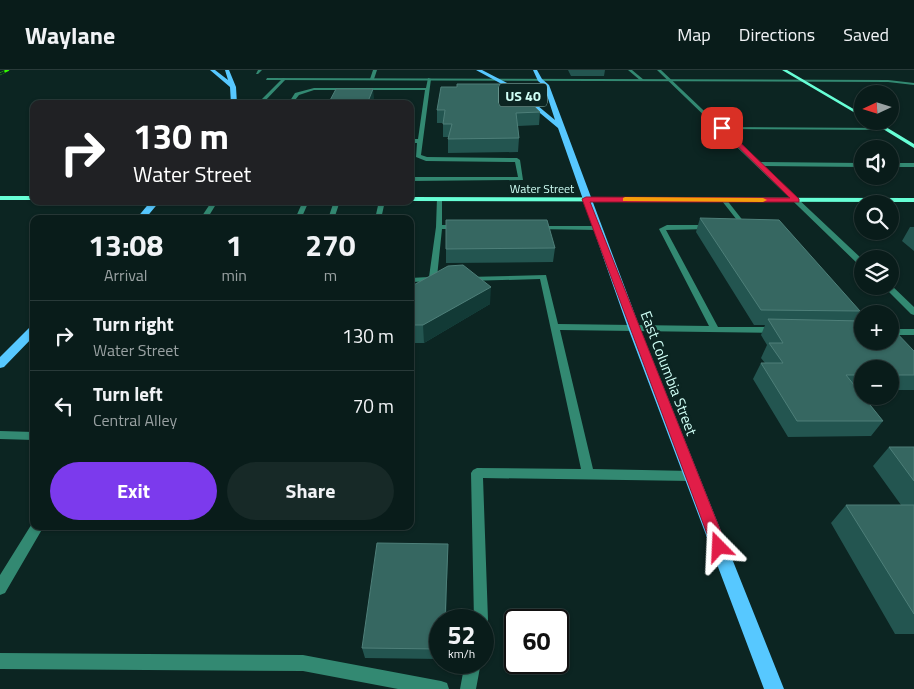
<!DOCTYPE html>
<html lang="en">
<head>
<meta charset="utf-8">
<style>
	body { margin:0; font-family:"Titillium Web",sans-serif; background:#172927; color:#f1f3f6; height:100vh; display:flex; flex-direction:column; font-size:19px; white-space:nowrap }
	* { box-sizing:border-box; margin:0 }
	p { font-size:16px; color:#99a1a2 }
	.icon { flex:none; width:28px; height:28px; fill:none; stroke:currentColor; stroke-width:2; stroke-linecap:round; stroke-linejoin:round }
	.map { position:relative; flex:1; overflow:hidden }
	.side { position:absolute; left:30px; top:145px; width:384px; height:315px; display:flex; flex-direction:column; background:#091c1a; border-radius:10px; box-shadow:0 1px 4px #0004,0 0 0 1px #293a39 }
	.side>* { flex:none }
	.guide { position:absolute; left:30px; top:30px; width:384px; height:105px; border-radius:10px; box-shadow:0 1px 4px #0004,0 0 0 1px #293a39; background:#202124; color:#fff; overflow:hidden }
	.needle { width:32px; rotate:266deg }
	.buttons { position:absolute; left:854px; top:15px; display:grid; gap:10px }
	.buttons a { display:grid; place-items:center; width:45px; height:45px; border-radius:50%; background:#091c1a; box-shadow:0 1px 4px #0004,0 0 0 1px #293a39; font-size:25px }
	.speed { position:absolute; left:429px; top:539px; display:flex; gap:10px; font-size:25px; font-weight:700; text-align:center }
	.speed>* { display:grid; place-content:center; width:65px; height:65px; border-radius:50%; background:#091c1a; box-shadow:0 1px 4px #0004,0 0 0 1px #293a39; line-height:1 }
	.speed small { font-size:12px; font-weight:400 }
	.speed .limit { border:2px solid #111; border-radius:8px; background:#fff; color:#111 }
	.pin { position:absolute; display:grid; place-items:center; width:42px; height:42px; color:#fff; margin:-21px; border-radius:10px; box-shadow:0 2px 8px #0006 }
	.me { position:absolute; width:55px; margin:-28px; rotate:339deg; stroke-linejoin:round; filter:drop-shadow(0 0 4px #0008) }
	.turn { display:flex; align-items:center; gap:18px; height:105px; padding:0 20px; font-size:22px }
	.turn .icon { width:65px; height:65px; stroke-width:2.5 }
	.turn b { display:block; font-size:35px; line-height:42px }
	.eta { display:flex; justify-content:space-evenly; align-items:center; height:85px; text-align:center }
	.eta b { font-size:30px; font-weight:700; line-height:35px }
	.button { display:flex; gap:10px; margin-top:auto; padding:10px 20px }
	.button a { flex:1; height:58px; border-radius:30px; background:#7c3aed; color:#fff; font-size:20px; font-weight:700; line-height:58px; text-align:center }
	.button a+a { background:#172927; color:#f1f3f6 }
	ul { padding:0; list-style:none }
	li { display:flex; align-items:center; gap:15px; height:70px; padding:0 20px; border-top:1px solid #293a39 }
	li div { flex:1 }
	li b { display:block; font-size:19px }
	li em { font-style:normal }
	header { display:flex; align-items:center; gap:30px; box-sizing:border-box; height:70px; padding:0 25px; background:#091c1a; border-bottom:1px solid #293a39 }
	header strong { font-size:24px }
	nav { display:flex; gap:28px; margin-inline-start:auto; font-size:18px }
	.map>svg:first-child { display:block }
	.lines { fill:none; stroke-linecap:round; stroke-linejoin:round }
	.lane { fill:#338972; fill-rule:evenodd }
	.street { fill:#338972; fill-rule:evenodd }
	.secondary { fill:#67ffd6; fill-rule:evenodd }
	.primary { fill:#57c8ff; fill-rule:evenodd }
	.rail-casing { stroke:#32fb00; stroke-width:2.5 }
	.rail { stroke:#0c2522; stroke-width:2; stroke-dasharray:5; stroke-linecap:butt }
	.wall { fill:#235550 }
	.shaded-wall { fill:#123a36 }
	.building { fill:#366761; stroke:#4e7f79 }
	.route { fill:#e11d48; stroke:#92132f }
	.slow { fill:#f59e0b }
	.labels { text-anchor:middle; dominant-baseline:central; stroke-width:5; stroke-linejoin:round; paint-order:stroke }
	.far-street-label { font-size:12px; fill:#d0fff6; stroke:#0c2522 }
	.shield { fill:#0c2522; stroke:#95beb6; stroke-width:1 }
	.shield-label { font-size:14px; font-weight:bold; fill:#d0fff6 }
	.street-label { font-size:15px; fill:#d0fff6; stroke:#0c2522 }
</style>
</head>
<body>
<header>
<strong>Waylane</strong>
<nav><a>Map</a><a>Directions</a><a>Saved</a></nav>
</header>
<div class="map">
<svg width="914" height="619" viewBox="0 0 914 619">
	<rect width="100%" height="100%" fill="#0c2522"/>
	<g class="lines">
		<path class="lane" d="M 258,0 L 262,0 L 258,4 L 256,4 Z
			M 373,0 L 377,0 L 374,9 L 372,10 L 370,9 Z
			M 628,0 L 632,0 L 644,10 L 641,11 Z
			M 657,0 L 661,0 L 721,57 L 888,58 L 886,60 L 724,59 L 759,92 L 862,93 L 862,97 L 763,96 L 862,189 L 862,195 L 859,195 Z
			M 283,8 L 286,9 L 262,34 L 257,34 Z
			M 428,8 L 431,9 L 421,85 L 427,87 L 517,88 L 520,90 L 523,110 L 410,111 L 410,107 L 518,107 L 515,92 L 426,91 L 416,87 L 417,73 L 410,73 L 410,69 L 418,69 L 425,20 L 314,20 L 299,25 L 292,34 L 288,34 L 295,23 L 314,18 L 426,18 Z
			M 890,93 L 914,93 L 914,97 L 890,97 Z
			M 437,128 L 442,129 L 442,155 L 458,155 L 461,157 L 458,159 L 442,159 L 437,207 L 441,207 L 441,211 L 410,212 L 410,208 L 429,207 L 436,157 Z
			M 722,129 L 726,129 L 748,157 L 748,159 L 744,159 L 722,131 Z
			M 212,131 L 218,131 L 207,149 L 200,149 Z
			M 303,131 L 309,131 L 301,149 L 295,149 Z
			M 334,131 L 340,131 L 334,149 L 328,149 Z
			M 379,131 L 385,131 L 381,149 L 375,149 Z
			M 667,155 L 710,155 L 713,157 L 710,159 L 666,160 L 718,257 L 777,257 L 782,260 L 777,263 L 560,260 L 593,399 L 692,401 L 696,403 L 698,406 L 696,409 L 692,411 L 483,408 L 488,550 L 486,555 L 482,557 L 482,550 L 474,550 L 471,403 L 473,400 L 477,398 L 581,399 L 540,209 L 467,211 L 463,209 L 467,207 L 546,205 L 558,254 L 709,256 L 659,159 Z
			M 537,156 L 597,156 L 600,158 L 597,160 L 535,159 L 535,157 Z
			M 890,214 L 914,237 L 914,245 L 911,244 L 883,216 L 890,216 Z
			M 848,234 L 851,235 L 862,248 L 862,256 L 859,255 L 844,237 Z
			M 890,259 L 914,259 L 914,265 L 890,265 Z
			M 0,361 L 34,362 L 34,370 L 0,369 Z
			M 33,452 L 34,456 L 44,456 L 5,523 L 0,525 L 0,505 Z
			M 0,583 L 303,585 L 441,611 L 447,613 L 449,619 L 398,619 L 303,601 L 0,599 Z
			M 465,592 L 481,592 L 476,619 L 460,619 Z"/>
		<path class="street" d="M 267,8 L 888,10 L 914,13 L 914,15 L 888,12 L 266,10 Z"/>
		<path class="secondary" d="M 782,0 L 787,0 L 862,44 L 862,47 Z
			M 870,51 L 876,51 L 914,74 L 914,78 Z
			M 0,126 L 34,126 L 34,130 L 0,130 Z
			M 410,127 L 914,128 L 914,132 L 410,131 Z"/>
		<path class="primary" d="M 210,0 L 215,0 L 228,10 L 225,0 L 229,0 L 236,17 L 237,34 L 231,34 L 230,17 Z
			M 476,0 L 482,0 L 515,17 L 555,50 L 544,16 L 538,11 L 533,0 L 537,0 L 542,9 L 549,15 L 640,258 L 784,619 L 764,619 L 628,258 L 558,58 L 511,19 Z
			M 151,131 L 160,131 L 145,149 L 136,149 Z
			M 34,256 L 34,266 L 4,297 L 0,298 L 0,287 L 30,257 Z"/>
		<defs>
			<path id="rail" d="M 0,4 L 8,0"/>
		</defs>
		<use href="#rail" class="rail-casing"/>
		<use href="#rail" class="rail"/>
	</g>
	<path class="wall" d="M 568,0 L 605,0 L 604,6 L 571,6 Z
		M 437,40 L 540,42 L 539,55 L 518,56 L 519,68 L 518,82 L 448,83 L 448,67 L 443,67 L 443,53 L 437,53 Z
		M 700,148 L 860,241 L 855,250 L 914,281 L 914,320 L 890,320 L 890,299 L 862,299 L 862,320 L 858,320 L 883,351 L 871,366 L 788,367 L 753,309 L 761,293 L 765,293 L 761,288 L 767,275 L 761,265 L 765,255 L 754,255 L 696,162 Z
		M 446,150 L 555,178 L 553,192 L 446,193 Z
		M 910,157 L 914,157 L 914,181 L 902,171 Z
		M 410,217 L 490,234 L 424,273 L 410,273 Z
		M 889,377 L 914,377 L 914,564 L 895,564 L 831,453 L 846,435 L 901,435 L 873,396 Z
		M 448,474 L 446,550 L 440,550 L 440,589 L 365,588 L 362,578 Z"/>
	<path class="shaded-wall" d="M 373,19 L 374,28 L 372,34 L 367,34 Z
		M 491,217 L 490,234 L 424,273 L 423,255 Z
		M 448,474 L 446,550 L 445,550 Z"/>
	<path class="building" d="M 457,14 L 512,14 L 540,42 L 516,43 L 519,68 L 448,69 L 452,54 L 443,54 L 445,40 L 437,40 L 441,17 L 457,17 Z
		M 336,19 L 373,19 L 367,34 L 328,34 Z
		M 700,148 L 779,150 L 860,241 L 761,240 Z
		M 446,150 L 547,150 L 555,178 L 446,179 Z
		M 463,195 L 491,217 L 423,255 L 410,255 L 410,217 L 448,196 Z
		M 768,249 L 862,251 L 862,271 L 890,271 L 890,257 L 891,257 L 914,281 L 914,305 L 890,305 L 890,299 L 862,299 L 862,305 L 846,305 L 883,351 L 797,351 L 761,293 L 783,293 L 769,273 L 783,273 Z
		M 889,377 L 914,377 L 914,411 Z
		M 846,435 L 914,435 L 914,544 Z
		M 377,473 L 448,474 L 445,550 L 440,550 L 440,579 L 362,578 Z"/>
	<path class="route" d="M 720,57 L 724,57 L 799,129 L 799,132 L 590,132 L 727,477 L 725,482 L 719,484 L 714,482 L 712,477 L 582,129 L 586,127 L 790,128 L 720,59 Z"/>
	<path class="slow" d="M 625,127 L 763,128 L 767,130 L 763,132 L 623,131 L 623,128 Z"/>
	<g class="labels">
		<g class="far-street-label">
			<text x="542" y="118">Water Street</text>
		</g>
		<rect class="shield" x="499" y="13.5" width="48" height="23" rx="4"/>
		<g class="shield-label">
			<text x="523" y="25">US 40</text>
		</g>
		<g class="street-label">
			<text transform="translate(669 303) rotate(69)">East Columbia Street</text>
		</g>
	</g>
</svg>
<div class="buttons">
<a><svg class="needle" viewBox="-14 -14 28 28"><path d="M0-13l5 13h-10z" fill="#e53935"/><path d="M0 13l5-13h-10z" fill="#99a1a2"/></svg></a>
<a><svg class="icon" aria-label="sound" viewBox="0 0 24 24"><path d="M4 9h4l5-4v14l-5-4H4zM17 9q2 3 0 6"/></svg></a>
<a><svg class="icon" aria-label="search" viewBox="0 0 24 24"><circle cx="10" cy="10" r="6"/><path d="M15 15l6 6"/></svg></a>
<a><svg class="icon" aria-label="layers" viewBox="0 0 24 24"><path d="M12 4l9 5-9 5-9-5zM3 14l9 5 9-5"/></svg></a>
<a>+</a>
<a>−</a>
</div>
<div class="speed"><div>52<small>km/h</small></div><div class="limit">60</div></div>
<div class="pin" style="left:722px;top:58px;background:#d93025"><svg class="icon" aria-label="arrive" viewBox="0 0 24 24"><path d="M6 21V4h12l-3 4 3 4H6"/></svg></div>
<svg class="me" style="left:719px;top:477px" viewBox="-20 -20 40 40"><path d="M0-17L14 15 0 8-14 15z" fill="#e11d48" stroke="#fff" stroke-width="4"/></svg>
<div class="guide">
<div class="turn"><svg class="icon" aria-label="right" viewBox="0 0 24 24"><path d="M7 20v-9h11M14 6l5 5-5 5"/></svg><div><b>130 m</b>Water Street</div></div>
</div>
<section class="side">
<div class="eta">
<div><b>13:08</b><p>Arrival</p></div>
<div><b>1</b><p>min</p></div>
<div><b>270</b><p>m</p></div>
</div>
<ul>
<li><svg class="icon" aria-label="right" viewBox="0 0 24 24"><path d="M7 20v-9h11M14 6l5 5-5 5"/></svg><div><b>Turn right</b><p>Water Street</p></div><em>130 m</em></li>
<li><svg class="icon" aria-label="left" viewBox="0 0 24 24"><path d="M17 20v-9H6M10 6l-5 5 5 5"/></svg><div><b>Turn left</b><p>Central Alley</p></div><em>70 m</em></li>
</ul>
<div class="button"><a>Exit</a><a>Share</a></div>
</section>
</div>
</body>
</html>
